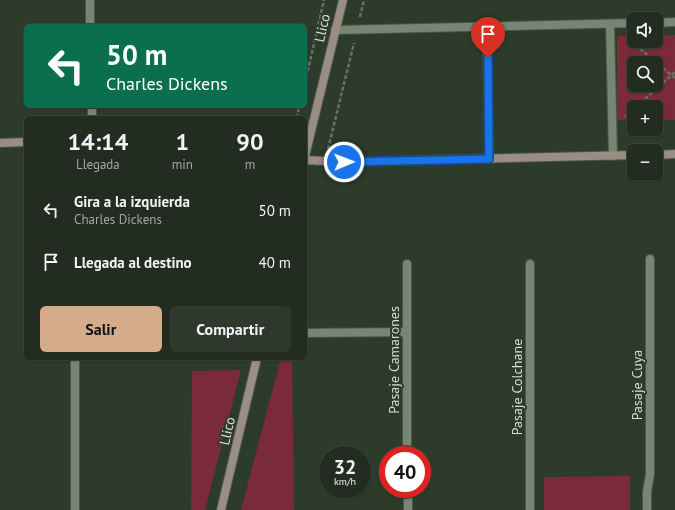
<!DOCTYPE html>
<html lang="es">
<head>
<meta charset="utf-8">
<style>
	body { margin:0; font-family:"PT Sans",sans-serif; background:#2e382d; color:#f1f3f6; height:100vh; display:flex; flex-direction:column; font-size:15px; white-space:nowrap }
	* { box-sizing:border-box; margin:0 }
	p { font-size:13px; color:#a2a7a5 }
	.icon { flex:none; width:22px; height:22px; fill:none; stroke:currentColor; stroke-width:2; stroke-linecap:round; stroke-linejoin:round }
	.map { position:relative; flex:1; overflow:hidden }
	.side { position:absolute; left:24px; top:116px; width:283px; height:244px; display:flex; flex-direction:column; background:#222c20; border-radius:6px; box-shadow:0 1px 3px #0004,0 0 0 1px #3f483e }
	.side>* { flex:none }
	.banner { position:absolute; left:24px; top:24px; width:283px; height:84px; border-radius:6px; box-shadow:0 1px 3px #0004,0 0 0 1px #3f483e; background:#0b6e4f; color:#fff; overflow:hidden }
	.fabs { position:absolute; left:627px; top:12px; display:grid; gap:8px }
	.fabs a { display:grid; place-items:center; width:36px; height:36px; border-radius:6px; background:#222c20; box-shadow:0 1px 3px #0004,0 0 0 1px #3f483e; font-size:20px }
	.speed { position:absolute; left:319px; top:446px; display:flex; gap:8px; font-size:20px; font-weight:700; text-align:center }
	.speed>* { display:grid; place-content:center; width:52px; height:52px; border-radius:50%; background:#222c20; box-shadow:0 1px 3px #0004,0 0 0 1px #3f483e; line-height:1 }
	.speed small { font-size:10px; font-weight:400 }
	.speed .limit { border:6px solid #d22; background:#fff; color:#111 }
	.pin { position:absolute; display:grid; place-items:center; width:34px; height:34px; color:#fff; margin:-41px -17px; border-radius:50% 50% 50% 0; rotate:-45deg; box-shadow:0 0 4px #0007 }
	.pin .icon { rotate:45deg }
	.me { position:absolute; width:44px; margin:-22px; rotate:89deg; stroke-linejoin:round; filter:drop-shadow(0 0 3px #0008) }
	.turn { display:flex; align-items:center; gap:14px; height:84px; padding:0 16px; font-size:18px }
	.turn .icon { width:52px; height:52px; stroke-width:2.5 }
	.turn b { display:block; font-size:28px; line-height:34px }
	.eta { display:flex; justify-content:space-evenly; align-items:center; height:68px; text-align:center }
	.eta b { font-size:24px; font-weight:800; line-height:28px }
	.cta { display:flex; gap:8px; margin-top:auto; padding:8px 16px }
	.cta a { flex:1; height:46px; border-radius:6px; background:#d6ab8b; color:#111; font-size:16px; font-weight:800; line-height:46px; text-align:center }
	.cta a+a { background:#2e382d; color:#f1f3f6 }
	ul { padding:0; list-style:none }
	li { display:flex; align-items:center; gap:12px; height:52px; padding:0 16px }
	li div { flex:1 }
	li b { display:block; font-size:15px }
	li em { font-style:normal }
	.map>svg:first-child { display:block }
	.green { fill:#7b2a3a; fill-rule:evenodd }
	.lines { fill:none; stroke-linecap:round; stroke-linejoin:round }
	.street-casing { stroke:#4b5749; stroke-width:10 }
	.secondary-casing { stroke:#4b5749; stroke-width:10 }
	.path { stroke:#657264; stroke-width:2.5; stroke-dasharray:4 2; stroke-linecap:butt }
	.street { stroke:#768673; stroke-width:8 }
	.secondary { stroke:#9a8d83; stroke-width:8 }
	.route-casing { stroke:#114b97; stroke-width:10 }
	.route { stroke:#1a73e8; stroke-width:7 }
	.labels { text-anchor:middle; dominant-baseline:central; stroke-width:4; stroke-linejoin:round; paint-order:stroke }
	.street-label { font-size:14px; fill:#d5ded4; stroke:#2d3b2b }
</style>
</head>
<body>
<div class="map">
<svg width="675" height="510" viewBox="0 0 675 510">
	<rect width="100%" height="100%" fill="#2d3b2b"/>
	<path class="green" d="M 675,35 L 675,120 L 656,120 L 656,107 L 634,107 L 634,120 L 617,120 L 617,36 L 634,36 L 634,41 L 656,41 L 656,36 ZM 634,63 L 656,63 L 656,85 L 634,85 Z
		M 281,358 L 292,358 L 294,510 L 241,510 Z
		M 241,370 L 205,510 L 191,510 L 192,371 Z
		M 630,476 L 630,510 L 544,510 L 544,477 Z"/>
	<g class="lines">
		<defs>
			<path id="street" d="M 90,0 L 90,26
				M 656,23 L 675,22
				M 610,24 L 613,156
				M 487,27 L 489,159
				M 335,30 L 634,23
				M 92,106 L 92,118
				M 407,264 L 407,455
				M 530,264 L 530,510
				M 305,333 L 407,332
				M 408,489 L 408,510
				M 75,510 L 75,358
				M 647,510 L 647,492 L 650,474 L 650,259"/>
			<path id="secondary" d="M 0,143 L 26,142
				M 656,155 L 675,154
				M 305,156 L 343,0
				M 305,160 L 344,162 L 634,155
				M 221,510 L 257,358"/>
		</defs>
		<use href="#street" class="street-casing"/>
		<use href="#secondary" class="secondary-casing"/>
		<path class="path" d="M 360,17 L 364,0
			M 626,37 L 675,78
			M 305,83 L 324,0
			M 636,107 L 675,72
			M 625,117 L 634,109
			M 297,118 L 299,106
			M 328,149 L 354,43"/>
		<use href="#street" class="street"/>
		<use href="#secondary" class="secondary"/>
	</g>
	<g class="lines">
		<defs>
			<path id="route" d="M 344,162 L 489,159 L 488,58"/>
		</defs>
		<use href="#route" class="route-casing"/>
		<use href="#route" class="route"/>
	</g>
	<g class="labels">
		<g class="street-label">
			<text transform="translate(322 28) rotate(-77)">Llico</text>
			<text transform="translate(394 360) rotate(-90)">Pasaje Camarones</text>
			<text transform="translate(637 385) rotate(-90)">Pasaje Cuya</text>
			<text transform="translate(517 387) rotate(-90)">Pasaje Colchane</text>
			<text transform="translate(227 431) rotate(-77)">Llico</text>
		</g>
	</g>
</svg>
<div class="fabs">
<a><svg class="icon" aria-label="sound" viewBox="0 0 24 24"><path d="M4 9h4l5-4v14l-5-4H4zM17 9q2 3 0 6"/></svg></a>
<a><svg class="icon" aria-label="search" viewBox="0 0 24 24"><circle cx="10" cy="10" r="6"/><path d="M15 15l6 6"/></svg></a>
<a>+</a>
<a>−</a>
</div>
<div class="speed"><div>32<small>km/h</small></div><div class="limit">40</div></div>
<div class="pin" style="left:488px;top:58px;background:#d93025"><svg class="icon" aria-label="arrive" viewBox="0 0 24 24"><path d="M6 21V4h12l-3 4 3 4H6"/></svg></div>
<svg class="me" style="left:344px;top:162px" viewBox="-20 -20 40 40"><circle r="17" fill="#1a73e8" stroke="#fff" stroke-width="3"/><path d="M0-11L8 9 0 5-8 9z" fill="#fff"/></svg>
<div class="banner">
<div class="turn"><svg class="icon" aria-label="left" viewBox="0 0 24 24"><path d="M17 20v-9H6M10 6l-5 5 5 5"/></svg><div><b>50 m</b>Charles Dickens</div></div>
</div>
<section class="side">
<div class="eta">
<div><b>14:14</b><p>Llegada</p></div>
<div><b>1</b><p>min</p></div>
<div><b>90</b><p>m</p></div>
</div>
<ul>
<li><svg class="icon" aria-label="left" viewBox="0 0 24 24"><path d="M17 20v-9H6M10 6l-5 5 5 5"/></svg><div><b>Gira a la izquierda</b><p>Charles Dickens</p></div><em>50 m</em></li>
<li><svg class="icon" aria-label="arrive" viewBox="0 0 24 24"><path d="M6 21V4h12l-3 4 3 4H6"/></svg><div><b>Llegada al destino</b></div><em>40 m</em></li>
</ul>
<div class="cta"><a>Salir</a><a>Compartir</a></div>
</section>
</div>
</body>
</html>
